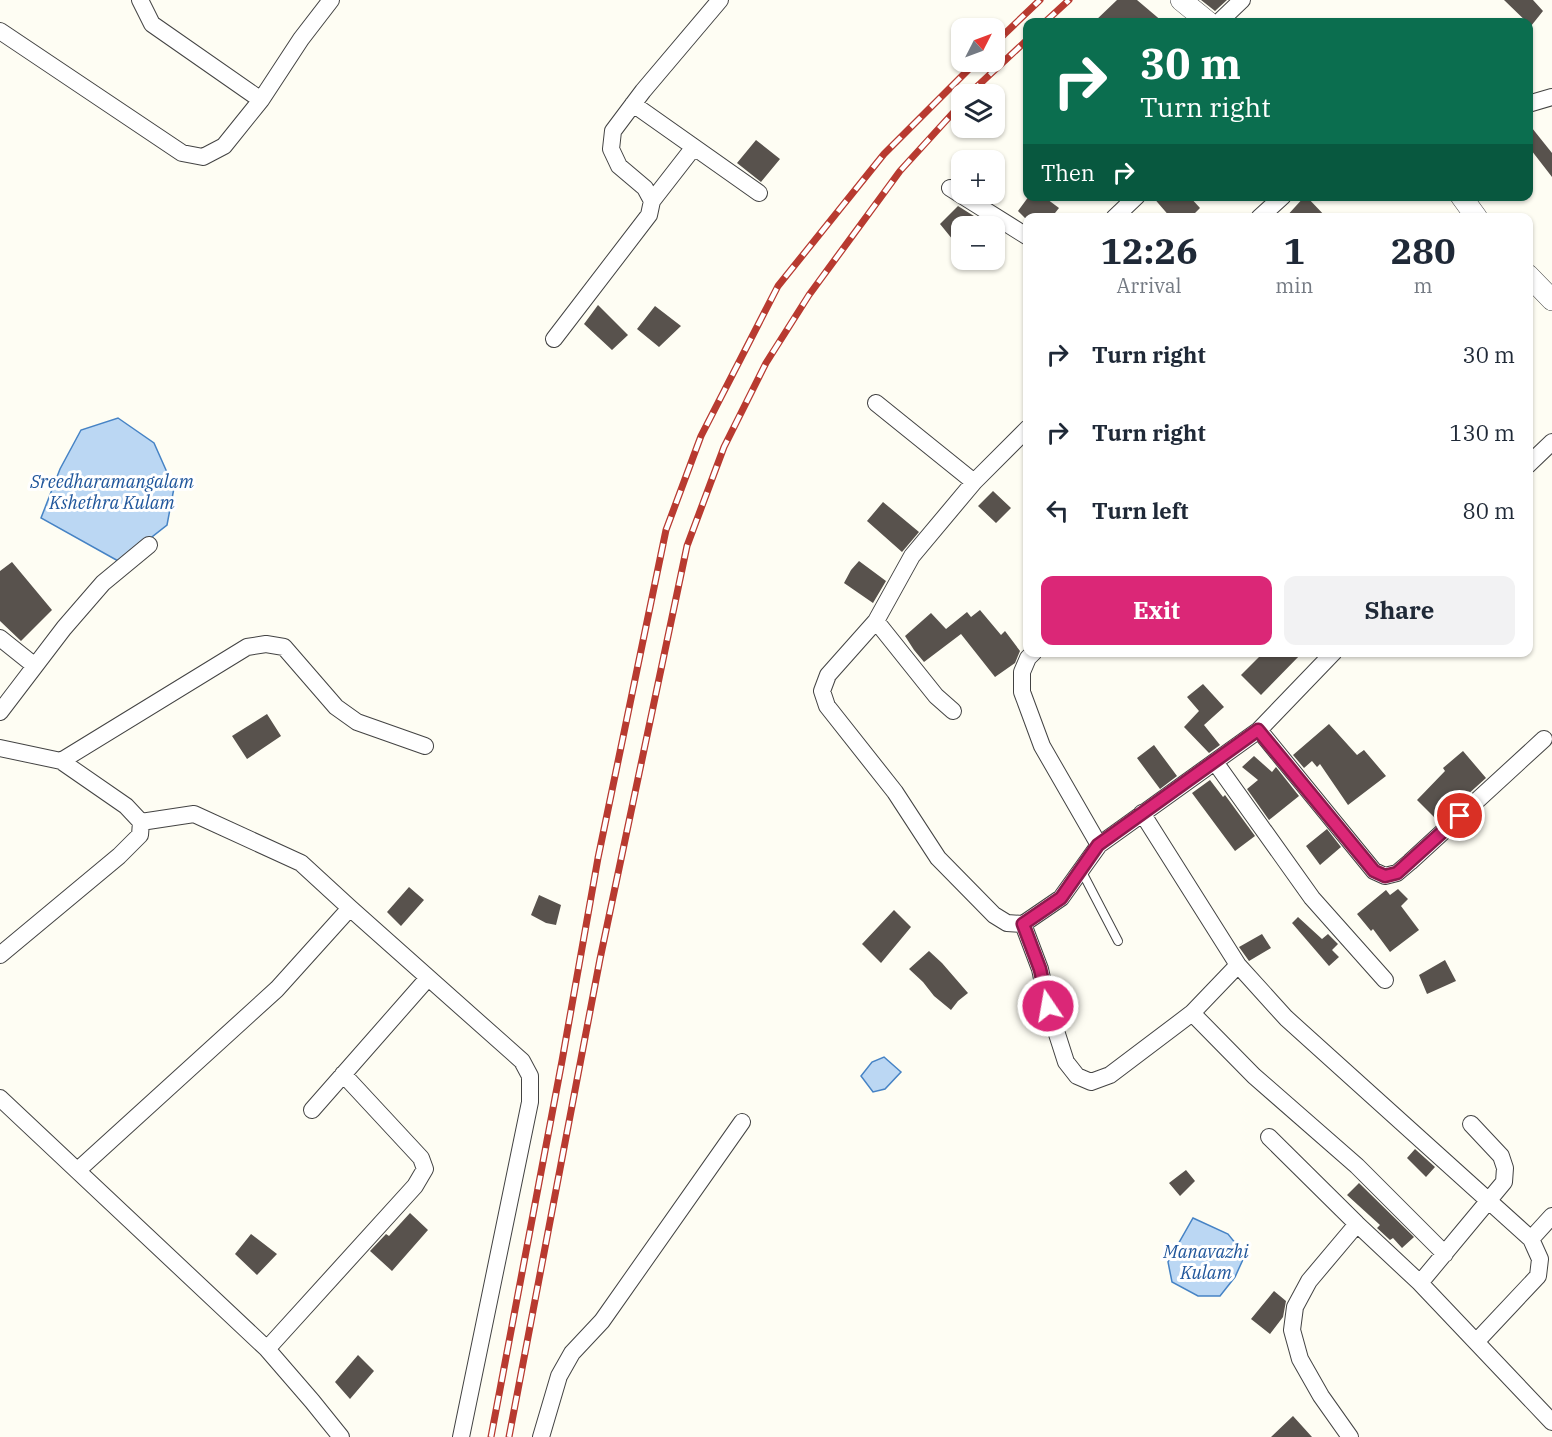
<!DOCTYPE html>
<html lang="en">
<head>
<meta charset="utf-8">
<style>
	body { margin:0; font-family:"IBM Plex Serif",serif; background:#f2f2f3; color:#1f2937; height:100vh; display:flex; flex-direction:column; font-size:22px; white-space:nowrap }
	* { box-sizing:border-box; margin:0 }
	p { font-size:20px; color:#747a83 }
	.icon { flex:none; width:33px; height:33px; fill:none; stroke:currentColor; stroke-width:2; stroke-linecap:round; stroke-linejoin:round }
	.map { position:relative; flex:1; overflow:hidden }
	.drawer { position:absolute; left:1023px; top:213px; width:510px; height:444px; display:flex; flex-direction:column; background:#fff; border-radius:12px; box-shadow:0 2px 4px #0004 }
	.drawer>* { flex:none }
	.hud { position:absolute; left:1023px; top:18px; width:510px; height:183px; border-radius:12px; box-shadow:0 2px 4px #0004; background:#0b6e4f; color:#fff; overflow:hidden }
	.needle { width:39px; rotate:48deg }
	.tools { position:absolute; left:951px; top:18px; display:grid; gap:12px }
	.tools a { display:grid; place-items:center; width:54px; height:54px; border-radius:12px; background:#fff; box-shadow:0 2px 4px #0004; font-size:30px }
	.pin { position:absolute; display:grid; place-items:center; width:51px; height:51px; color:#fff; margin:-26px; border:3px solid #fff; border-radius:50%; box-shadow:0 2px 6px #0007 }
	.me { position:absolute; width:66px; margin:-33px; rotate:348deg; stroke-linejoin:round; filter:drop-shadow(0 0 4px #0008) }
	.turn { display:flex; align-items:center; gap:21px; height:126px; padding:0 18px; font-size:27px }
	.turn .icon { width:78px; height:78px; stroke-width:2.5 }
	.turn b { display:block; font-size:42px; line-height:51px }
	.then { display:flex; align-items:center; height:57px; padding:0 18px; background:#0003; gap:12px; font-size:22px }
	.eta { display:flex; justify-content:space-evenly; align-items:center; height:102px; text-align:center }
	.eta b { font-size:36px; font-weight:800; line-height:42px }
	.action { display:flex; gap:12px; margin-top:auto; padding:12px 18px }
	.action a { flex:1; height:69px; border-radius:12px; background:#db2777; color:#fff; font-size:24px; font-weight:800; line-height:69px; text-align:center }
	.action a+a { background:#f2f2f3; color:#1f2937 }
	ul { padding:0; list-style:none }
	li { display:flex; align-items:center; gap:18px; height:78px; padding:0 18px }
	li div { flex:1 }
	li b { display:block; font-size:22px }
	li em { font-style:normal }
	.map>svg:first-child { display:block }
	.water { fill:#bbd7f3; stroke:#4683c5; stroke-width:1.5 }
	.building { fill:#58524d }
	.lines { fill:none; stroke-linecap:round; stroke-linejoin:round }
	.service-casing { stroke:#434343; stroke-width:10 }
	.minor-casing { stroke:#434343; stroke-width:18 }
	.tertiary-casing { stroke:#434343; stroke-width:22 }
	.service { stroke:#fff; stroke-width:8 }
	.minor { stroke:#fff; stroke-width:16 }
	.tertiary { stroke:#fff; stroke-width:21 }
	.rail-casing { stroke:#b83a30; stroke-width:7 }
	.rail { stroke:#fff; stroke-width:4.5; stroke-dasharray:14; stroke-linecap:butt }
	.route-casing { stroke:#8e194d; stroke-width:15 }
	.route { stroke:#db2777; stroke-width:10 }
	.labels { text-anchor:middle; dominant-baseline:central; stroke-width:6; stroke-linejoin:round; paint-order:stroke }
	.water-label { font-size:18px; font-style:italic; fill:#20569b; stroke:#fff }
</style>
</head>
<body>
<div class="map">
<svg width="1552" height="1437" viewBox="0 0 1552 1437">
	<rect width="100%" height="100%" fill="#fefdf3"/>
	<path class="water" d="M 118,418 L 154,443 L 174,488 L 167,525 L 120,562 L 41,518 L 60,469 L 81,430 Z
		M 884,1057 L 901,1072 L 885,1089 L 873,1092 L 861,1076 L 872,1062 Z
		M 1193,1218 L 1228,1234 L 1245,1255 L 1235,1277 L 1220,1296 L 1198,1296 L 1172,1282 L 1168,1262 Z"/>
	<path class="building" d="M 1117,0 L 1137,0 L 1163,22 L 1094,22 Z
		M 1201,0 L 1227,0 L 1215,11 Z
		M 1504,0 L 1533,0 L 1543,11 L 1531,26 Z
		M 1528,123 L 1552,153 L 1552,177 L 1528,146 Z
		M 756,140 L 780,159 L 761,182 L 737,163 Z
		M 1029,196 L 1043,196 L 1059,208 L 1051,218 L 1025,218 L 1018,211 Z
		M 1152,196 L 1189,196 L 1200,208 L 1190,218 L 1171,218 Z
		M 1305,196 L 1306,196 L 1327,218 L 1285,218 Z
		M 958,206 L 985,223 L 988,226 L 962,226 L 962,251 L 940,224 Z
		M 598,305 L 628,335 L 612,350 L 584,324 Z
		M 655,306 L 681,326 L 659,347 L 637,329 Z
		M 993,491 L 1011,508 L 996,523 L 978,506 Z
		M 883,502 L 919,532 L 902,552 L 867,521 Z
		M 859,561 L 886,581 L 873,603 L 844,583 L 851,570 Z
		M 12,562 L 52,610 L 21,641 L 0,621 L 0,571 Z
		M 980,610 L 1001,635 L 1005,631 L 1020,651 L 1015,663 L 995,677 L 961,634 L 924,662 L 914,650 L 905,636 L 931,613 L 946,629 L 967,612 L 971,617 Z
		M 1264,652 L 1303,652 L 1261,695 L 1241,675 Z
		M 1203,684 L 1224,707 L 1204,725 L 1220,745 L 1209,753 L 1184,727 L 1199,711 L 1187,697 Z
		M 267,714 L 281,736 L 247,759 L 232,736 Z
		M 1329,724 L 1357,755 L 1364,750 L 1386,776 L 1348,805 L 1320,764 L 1317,767 L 1312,761 L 1304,768 L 1293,755 Z
		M 1154,745 L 1177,776 L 1160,789 L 1137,758 Z
		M 1463,751 L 1486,778 L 1466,796 L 1464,794 L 1438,821 L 1417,800 L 1445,771 L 1443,768 Z
		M 1254,756 L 1272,772 L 1276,767 L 1299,796 L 1269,820 L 1247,789 L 1258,780 L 1242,767 Z
		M 1210,780 L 1223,797 L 1225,795 L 1255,836 L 1235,851 L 1192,793 Z
		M 1327,829 L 1341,847 L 1320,865 L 1306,846 Z
		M 409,887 L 424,900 L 401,926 L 387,912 Z
		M 1398,889 L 1408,899 L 1401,906 L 1419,930 L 1390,952 L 1373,929 L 1371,931 L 1357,914 L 1386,890 L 1390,895 Z
		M 539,895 L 561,905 L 556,925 L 546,923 L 531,915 Z
		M 894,910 L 911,927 L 881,963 L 862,944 Z
		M 1298,917 L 1322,939 L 1328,934 L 1338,944 L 1332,950 L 1339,957 L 1329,966 L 1292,923 Z
		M 1262,934 L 1271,948 L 1249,961 L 1239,947 Z
		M 929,951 L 942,963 L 968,993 L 958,1001 L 951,1010 L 934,996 L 923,982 L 909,969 Z
		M 1445,960 L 1456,981 L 1427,994 L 1419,975 Z
		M 1415,1149 L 1435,1167 L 1426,1177 L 1407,1158 Z
		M 1186,1170 L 1195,1181 L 1180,1196 L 1169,1183 Z
		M 1359,1183 L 1414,1237 L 1402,1248 L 1393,1238 L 1390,1240 L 1377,1228 L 1380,1225 L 1347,1195 Z
		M 410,1213 L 428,1230 L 392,1271 L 370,1251 L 386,1234 L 389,1236 Z
		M 251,1234 L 277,1254 L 257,1275 L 235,1254 Z
		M 1274,1291 L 1286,1301 L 1283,1317 L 1270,1334 L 1251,1319 Z
		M 358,1355 L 374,1371 L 350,1399 L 335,1382 Z
		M 1293,1416 L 1312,1437 L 1271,1437 Z"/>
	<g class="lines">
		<defs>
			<path id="service" d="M 1081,870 L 1118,941"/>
			<path id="minor" d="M 140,0 L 152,24 L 261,100
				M 1219,22 L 1242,0
				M 0,31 L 182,153 L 203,157 L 224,146 L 261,100 L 301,39 L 331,0
				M 633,104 L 759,193
				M 1528,104 L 1552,97
				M 950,188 L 1028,237
				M 652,201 L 694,147
				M 1114,218 L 1137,196
				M 1259,218 L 1283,196
				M 554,339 L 649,215 L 652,201 L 645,188 L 619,166 L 611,149 L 613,131 L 643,91 L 720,0
				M 876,403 L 974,482
				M 1528,465 L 1552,442
				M 876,621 L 912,556 L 974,482 L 1028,428
				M 0,638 L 35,666
				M 1034,652 L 1028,658 L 1022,672 L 1022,692 L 1042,746 L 1099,845 L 1259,730 L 1334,652
				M 953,711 L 936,696 L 876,621 L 828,675 L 822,691 L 827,706 L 895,792 L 938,858 L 994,915 L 1007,923 L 1023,924 L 1061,898 L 1099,845
				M 0,712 L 64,628 L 103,583 L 149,545
				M 1259,730 L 1374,871 L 1385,876 L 1397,873 L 1410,862 L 1544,739
				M 0,748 L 61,761 L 247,647 L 266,644 L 284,647 L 336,707 L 357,722 L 425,746
				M 1215,762 L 1312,898 L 1385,980
				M 141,822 L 194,814 L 301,863 L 350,908 L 522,1061 L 530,1076 L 530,1102 L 461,1437
				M 1023,924 L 1040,969 L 1048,1006 L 1066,1062 L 1077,1076 L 1091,1082 L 1110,1075 L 1192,1013 L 1238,965 L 1142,813
				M 0,955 L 119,856 L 140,835 L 141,822 L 126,806 L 61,761
				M 1238,965 L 1286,1018 L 1531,1239 L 1540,1259 L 1538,1276 L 1476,1342
				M 1192,1013 L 1254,1076 L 1357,1166 L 1445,1254
				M 0,1098 L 267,1349 L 312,1401 L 341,1437
				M 312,1110 L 428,978
				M 1269,1137 L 1357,1224 L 1420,1283 L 1552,1422
				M 78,1170 L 277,989 L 350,908
				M 1531,1239 L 1552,1216
				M 1420,1283 L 1504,1182 L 1505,1168 L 1501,1156 L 1471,1124
				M 267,1349 L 415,1186 L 425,1169 L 421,1158 L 343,1074
				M 541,1437 L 559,1376 L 572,1353 L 602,1321 L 742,1122
				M 1350,1437 L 1321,1396 L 1300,1359 L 1292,1330 L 1295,1307 L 1309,1281 L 1357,1224"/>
			<path id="tertiary" d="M 1181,0 L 1208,22
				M 1461,196 L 1477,218
				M 1528,275 L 1552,300"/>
		</defs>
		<use href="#service" class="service-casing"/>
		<use href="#minor" class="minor-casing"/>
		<use href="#tertiary" class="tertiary-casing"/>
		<use href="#service" class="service"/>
		<use href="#minor" class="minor"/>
		<use href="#tertiary" class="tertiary"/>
		<defs>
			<path id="rail" d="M 1045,22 L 1069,0
				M 994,44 L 1040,0
				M 969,94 L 1028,39
				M 491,1437 L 562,1061 L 598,858 L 666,530 L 701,436 L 778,286 L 884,154 L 976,62
				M 509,1437 L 600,959 L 687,546 L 724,447 L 766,363 L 809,295 L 900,171 L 962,103"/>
		</defs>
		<use href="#rail" class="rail-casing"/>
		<use href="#rail" class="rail"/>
	</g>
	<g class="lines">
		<defs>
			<path id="route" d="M 1048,1006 L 1040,969 L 1023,924 L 1061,898 L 1098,845 L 1258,730 L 1374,871 L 1385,876 L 1397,873 L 1460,816"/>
		</defs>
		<use href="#route" class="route-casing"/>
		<use href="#route" class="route"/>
	</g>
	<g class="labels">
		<g class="water-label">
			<text x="112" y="481">Sreedharamangalam<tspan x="112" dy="21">Kshethra Kulam</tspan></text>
			<text x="1206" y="1251">Manavazhi<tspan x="1206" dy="21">Kulam</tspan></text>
		</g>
	</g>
</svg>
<div class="tools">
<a><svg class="needle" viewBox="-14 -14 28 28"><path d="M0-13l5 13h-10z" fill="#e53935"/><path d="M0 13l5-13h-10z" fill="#747a83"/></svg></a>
<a><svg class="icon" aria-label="layers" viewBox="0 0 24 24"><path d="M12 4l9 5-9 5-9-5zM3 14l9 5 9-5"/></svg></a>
<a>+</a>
<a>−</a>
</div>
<div class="pin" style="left:1460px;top:816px;background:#d93025"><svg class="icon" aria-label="arrive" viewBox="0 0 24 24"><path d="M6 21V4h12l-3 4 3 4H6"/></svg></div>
<svg class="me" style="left:1048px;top:1006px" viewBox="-20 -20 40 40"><circle r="17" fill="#db2777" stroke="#fff" stroke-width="3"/><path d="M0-11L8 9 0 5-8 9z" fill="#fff"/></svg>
<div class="hud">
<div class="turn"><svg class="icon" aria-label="right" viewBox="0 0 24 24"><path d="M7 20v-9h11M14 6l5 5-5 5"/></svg><div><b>30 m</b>Turn right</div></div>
<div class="then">Then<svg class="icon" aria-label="right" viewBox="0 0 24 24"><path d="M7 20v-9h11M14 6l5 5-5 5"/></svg></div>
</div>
<section class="drawer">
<div class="eta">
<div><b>12:26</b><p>Arrival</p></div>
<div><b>1</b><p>min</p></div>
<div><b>280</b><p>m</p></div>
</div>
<ul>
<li><svg class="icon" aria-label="right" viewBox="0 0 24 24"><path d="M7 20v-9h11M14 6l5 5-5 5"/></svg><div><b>Turn right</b></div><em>30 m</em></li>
<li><svg class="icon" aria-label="right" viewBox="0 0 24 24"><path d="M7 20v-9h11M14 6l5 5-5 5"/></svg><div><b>Turn right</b></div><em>130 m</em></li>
<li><svg class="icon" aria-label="left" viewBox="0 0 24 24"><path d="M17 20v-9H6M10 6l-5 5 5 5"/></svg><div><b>Turn left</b></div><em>80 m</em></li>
</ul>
<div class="action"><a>Exit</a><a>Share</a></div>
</section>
</div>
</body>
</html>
